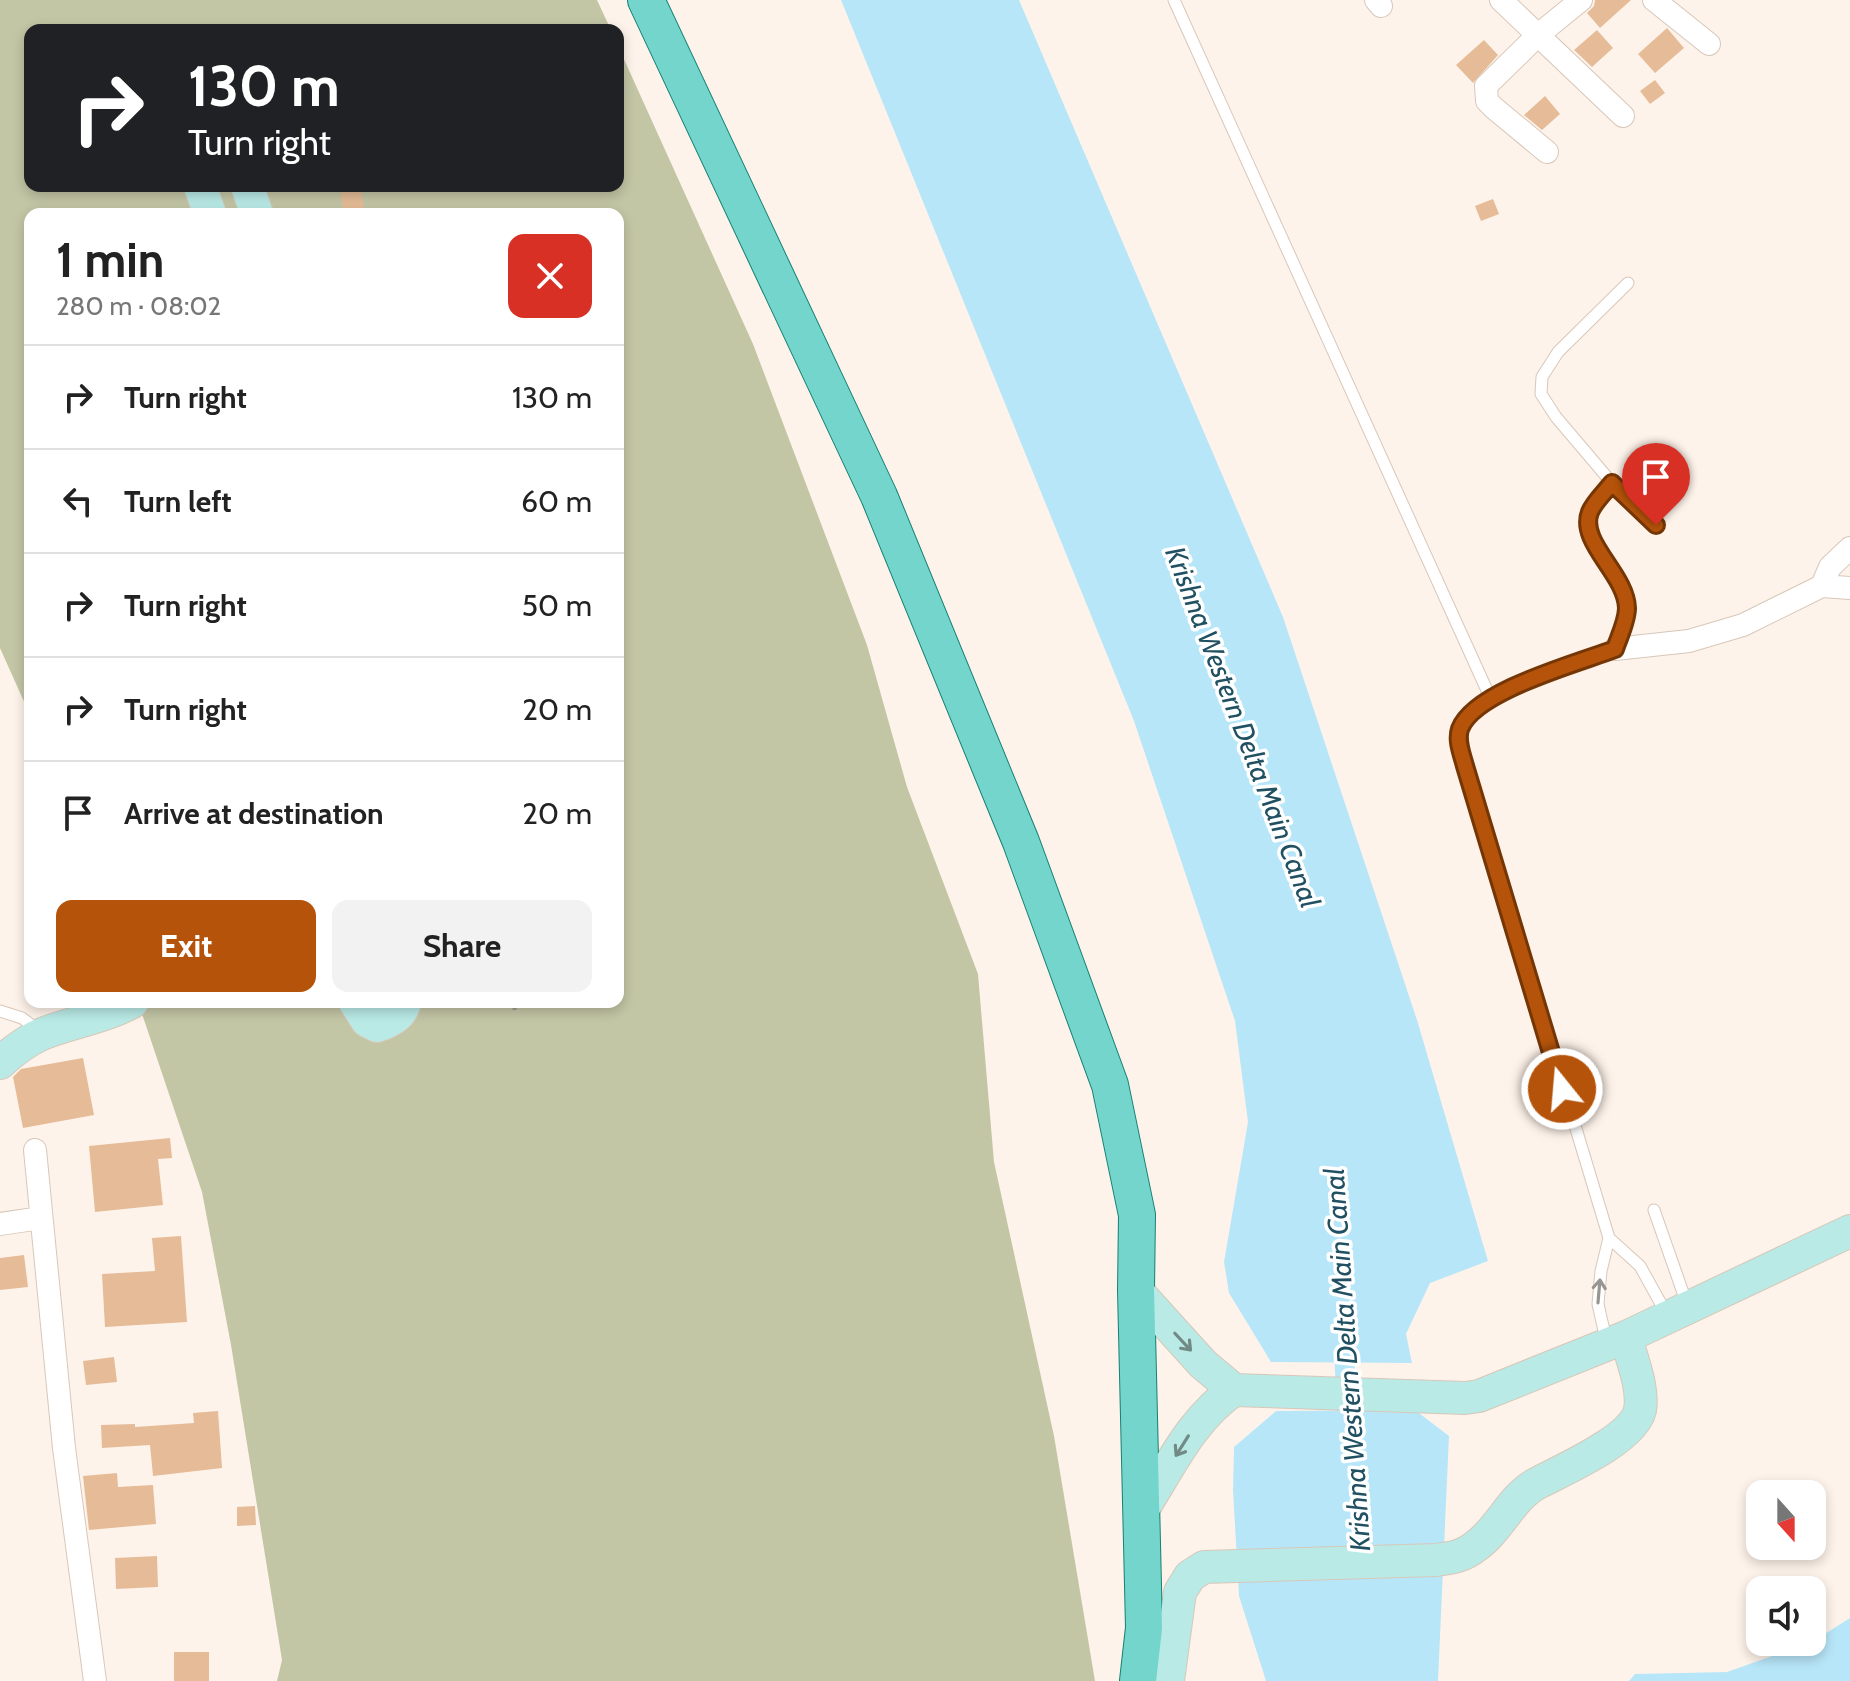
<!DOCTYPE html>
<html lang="en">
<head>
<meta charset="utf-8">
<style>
	body { margin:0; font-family:Cabin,sans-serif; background:#f2f2f2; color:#222; height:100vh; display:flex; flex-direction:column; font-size:30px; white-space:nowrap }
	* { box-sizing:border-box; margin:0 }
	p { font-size:26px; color:#767676 }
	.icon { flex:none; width:44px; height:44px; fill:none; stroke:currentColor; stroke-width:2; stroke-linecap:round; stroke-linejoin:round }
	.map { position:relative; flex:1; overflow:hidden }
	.sheet { position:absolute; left:24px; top:208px; width:600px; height:800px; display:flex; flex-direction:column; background:#fff; border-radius:16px; box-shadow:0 4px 12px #0003 }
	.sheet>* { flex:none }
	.top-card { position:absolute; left:24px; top:24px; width:600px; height:168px; border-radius:16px; box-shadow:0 4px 12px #0003; background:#202124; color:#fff; overflow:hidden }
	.needle { width:52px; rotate:159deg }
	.fabs { position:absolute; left:1746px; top:1480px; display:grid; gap:16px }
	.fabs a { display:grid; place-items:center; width:80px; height:80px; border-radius:16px; background:#fff; box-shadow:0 4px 12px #0003; font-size:40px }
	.pin { position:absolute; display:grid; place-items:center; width:68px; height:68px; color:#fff; margin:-82px -34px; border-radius:50% 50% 50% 0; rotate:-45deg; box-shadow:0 0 8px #0007 }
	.pin .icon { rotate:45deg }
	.me { position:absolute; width:88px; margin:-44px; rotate:343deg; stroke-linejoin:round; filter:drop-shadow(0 0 6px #0008) }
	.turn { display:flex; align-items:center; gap:28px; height:168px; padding:0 32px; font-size:36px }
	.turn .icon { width:104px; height:104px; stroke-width:2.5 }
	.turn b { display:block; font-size:56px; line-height:68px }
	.round { display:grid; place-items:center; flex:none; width:84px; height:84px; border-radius:16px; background:#f2f2f2 }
	.summary { display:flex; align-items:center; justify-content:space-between; height:136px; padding:0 32px }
	h1 { font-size:48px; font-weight:800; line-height:60px }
	.primary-button { display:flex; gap:16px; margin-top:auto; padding:16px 32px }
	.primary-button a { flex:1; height:92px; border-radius:16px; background:#b45309; color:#fff; font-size:32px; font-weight:800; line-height:92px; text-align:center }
	.primary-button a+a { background:#f2f2f2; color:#222 }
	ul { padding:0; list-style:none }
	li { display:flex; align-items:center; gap:24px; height:104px; padding:0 32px; border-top:2px solid #e0e0e0 }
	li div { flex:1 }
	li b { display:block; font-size:30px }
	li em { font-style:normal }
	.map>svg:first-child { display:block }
	.green { fill:#c3c6a5 }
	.water { fill:#b8e6f9 }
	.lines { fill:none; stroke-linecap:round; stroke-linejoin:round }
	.canal { stroke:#b8e6f9; stroke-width:20 }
	.building { fill:#e5bc97 }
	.lane-casing { stroke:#d8c7b9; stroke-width:13 }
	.street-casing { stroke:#d8c7b9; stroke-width:24 }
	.secondary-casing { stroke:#d8c7b9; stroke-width:34 }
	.primary-casing { stroke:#178074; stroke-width:38 }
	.path { stroke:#a19890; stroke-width:4; stroke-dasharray:8 4; stroke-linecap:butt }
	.lane { stroke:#fff; stroke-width:11 }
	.street { stroke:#fff; stroke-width:22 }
	.secondary { stroke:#b9eae6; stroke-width:32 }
	.primary { stroke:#73d5cc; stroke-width:36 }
	.oneway { stroke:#989693 }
	.oneway2 { stroke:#718a85 }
	.route-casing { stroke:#753606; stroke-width:20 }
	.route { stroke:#b45309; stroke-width:14 }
	.labels { text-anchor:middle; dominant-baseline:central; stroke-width:7; stroke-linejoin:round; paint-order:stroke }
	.water-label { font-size:28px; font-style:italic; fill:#205061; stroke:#fff }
</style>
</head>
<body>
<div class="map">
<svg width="1850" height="1681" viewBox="0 0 1850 1681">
	<rect width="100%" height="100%" fill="#fef3ea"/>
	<path class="green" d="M 0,0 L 597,0 L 611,30 L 30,30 L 30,186 L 618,186 L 618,46 L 753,344 L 867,645 L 907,787 L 978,974 L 994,1162 L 1054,1436 L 1095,1681 L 277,1681 L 282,1660 L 231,1345 L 202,1192 L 138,1002 L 618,1002 L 618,214 L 30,214 L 30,715 L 0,648 Z"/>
	<path class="water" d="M 841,0 L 1019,0 L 1283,617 L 1417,1020 L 1488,1261 L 1430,1283 L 1406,1334 L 1412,1363 L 1271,1362 L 1229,1293 L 1224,1262 L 1248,1122 L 1235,1021 L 1134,721 Z
		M 1415,1410 L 1449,1436 L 1438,1681 L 1266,1681 L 1239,1596 L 1233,1490 L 1234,1447 L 1276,1411 Z
		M 1850,1618 L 1850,1681 L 1629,1681 L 1635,1674 L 1727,1672 L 1812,1642 Z"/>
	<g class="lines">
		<path class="canal" d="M 1343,1338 L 1349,1438"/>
	</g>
	<path class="building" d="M 1595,0 L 1631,0 L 1600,28 L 1587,13 L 1594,6 Z
		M 1667,28 L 1684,48 L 1655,73 L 1638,54 Z
		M 1597,30 L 1613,48 L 1592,67 L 1574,50 Z
		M 1484,40 L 1498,55 L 1473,83 L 1456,65 Z
		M 1655,80 L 1665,93 L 1650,104 L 1640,91 Z
		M 1545,96 L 1560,114 L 1542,130 L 1524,115 Z
		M 361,189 L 365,214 L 344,214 L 340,193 Z
		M 1493,199 L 1499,214 L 1481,221 L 1475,206 Z
		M 83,1058 L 94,1115 L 23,1128 L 13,1077 L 21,1069 Z
		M 170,1138 L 172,1158 L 158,1159 L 163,1205 L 95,1212 L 89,1146 Z
		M 181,1236 L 187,1322 L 105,1327 L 102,1274 L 155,1271 L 152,1238 Z
		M 24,1255 L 28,1287 L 0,1290 L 0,1258 Z
		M 114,1357 L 117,1382 L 86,1385 L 83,1361 Z
		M 218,1411 L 222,1468 L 153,1476 L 150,1445 L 102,1448 L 101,1425 L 135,1424 L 135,1427 L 194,1423 L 193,1413 Z
		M 117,1473 L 118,1487 L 153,1485 L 156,1524 L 89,1530 L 83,1476 Z
		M 255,1506 L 256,1525 L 237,1526 L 237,1507 Z
		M 157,1556 L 158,1587 L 116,1589 L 115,1558 Z
		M 174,1652 L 209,1652 L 209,1681 L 174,1681 Z"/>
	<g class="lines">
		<defs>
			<path id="lane" d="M 1174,0 L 1490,697
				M 1628,283 L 1558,352 L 1542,377 L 1541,394 L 1556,417 L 1612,483 L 1656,525
				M 1612,483 C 1603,494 1586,508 1587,524 C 1587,535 1595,544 1600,552 C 1627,592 1632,603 1615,649 C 1577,664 1525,678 1491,697 C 1474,707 1461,722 1459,741 L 1609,1238 L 1640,1266 L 1666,1313
				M 0,1011 L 22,1018 L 39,1031
				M 1654,1210 L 1688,1307
				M 1607,1344 L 1598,1304 L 1601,1271 L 1609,1238"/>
			<path id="street" d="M 1376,0 L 1381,6
				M 1501,0 L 1623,116
				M 1654,0 L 1709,44
				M 1547,152 L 1494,108 L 1487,101 L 1486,86 L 1538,35 L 1581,0
				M 1822,586 L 1830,567 L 1850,548
				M 1615,649 L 1689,641 L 1743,625 L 1822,586 L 1850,588
				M 35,1150 L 64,1448 L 95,1681
				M 0,1224 L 41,1218"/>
			<path id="secondary" d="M 200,186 L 210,214
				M 247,186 L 257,214
				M 355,1002 L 367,1021 L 377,1026 C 390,1022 402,1016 405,1002
				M 0,1063 C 13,1051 26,1041 42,1034 C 72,1022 103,1018 132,1002
				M 1136,1290 L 1203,1364 L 1234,1390
				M 1141,1512 C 1169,1469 1191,1419 1234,1390 L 1465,1398 L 1479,1396 L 1626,1337 L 1850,1231
				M 1168,1681 L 1180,1592 L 1190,1576 L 1204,1567 L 1436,1560 C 1452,1558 1464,1556 1476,1546 C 1499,1530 1511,1498 1536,1484 C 1562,1470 1633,1440 1640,1410 C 1644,1387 1631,1358 1626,1337"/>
			<path id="primary" d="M 646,0 L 879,496 L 1021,842 L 1110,1085 L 1137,1215 L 1136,1290 L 1144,1628 L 1138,1681"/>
		</defs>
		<use href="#lane" class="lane-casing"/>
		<use href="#street" class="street-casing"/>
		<use href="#secondary" class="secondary-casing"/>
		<use href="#primary" class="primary-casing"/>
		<path class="path" d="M 514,1002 L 515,1012"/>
		<use href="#lane" class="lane"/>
		<use href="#street" class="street"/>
		<use href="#secondary" class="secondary"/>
		<use href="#primary" class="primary"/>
	</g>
	<defs><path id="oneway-shaft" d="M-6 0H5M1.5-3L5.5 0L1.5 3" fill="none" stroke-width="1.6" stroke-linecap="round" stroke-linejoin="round" transform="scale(2)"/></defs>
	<use class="oneway" href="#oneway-shaft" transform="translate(1599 1291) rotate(-85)"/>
	<g class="oneway2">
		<use href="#oneway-shaft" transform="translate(1183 1342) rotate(47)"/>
		<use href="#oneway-shaft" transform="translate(1182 1446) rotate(122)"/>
	</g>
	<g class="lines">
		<defs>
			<path id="route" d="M 1562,1089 L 1465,766 C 1462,754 1456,741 1460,729 C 1474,691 1578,663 1615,649 C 1619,637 1627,621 1627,608 C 1626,574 1578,542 1590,512 C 1594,502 1605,492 1612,483 L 1656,525"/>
		</defs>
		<use href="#route" class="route-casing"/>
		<use href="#route" class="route"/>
	</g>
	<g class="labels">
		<g class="water-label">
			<text transform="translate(1243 727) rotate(69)">Krishna Western Delta Main Canal</text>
			<text transform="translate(1347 1360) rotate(-94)">Krishna Western Delta Main Canal</text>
		</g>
	</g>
</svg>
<div class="fabs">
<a><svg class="needle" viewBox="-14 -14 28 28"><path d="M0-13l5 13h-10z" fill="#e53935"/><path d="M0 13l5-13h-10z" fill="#767676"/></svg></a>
<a><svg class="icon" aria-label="sound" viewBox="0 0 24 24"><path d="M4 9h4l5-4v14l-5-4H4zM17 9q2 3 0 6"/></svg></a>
</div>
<div class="pin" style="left:1656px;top:525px;background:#d93025"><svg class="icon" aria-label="arrive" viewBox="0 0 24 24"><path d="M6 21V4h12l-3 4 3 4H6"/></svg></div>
<svg class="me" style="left:1562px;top:1089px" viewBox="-20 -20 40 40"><circle r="17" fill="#b45309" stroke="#fff" stroke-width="3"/><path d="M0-11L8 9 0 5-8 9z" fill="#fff"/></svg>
<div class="top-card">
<div class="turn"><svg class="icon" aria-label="right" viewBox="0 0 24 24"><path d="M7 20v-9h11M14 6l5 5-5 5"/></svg><div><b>130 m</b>Turn right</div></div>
</div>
<section class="sheet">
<div class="summary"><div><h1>1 min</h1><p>280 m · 08:02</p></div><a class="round" style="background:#d93025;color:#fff"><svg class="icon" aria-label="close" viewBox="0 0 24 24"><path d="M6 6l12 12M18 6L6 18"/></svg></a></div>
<ul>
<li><svg class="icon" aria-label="right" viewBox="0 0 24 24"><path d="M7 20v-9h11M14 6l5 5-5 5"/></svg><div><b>Turn right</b></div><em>130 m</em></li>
<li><svg class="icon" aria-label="left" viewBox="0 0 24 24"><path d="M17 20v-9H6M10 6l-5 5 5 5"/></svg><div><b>Turn left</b></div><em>60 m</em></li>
<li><svg class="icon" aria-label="right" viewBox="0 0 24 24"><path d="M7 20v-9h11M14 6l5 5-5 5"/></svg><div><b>Turn right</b></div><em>50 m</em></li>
<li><svg class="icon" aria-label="right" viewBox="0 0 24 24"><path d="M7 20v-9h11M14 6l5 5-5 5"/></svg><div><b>Turn right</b></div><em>20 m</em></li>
<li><svg class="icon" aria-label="arrive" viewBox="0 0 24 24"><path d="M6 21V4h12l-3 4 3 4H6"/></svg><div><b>Arrive at destination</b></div><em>20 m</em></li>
</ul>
<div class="primary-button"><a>Exit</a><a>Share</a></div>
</section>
</div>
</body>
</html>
